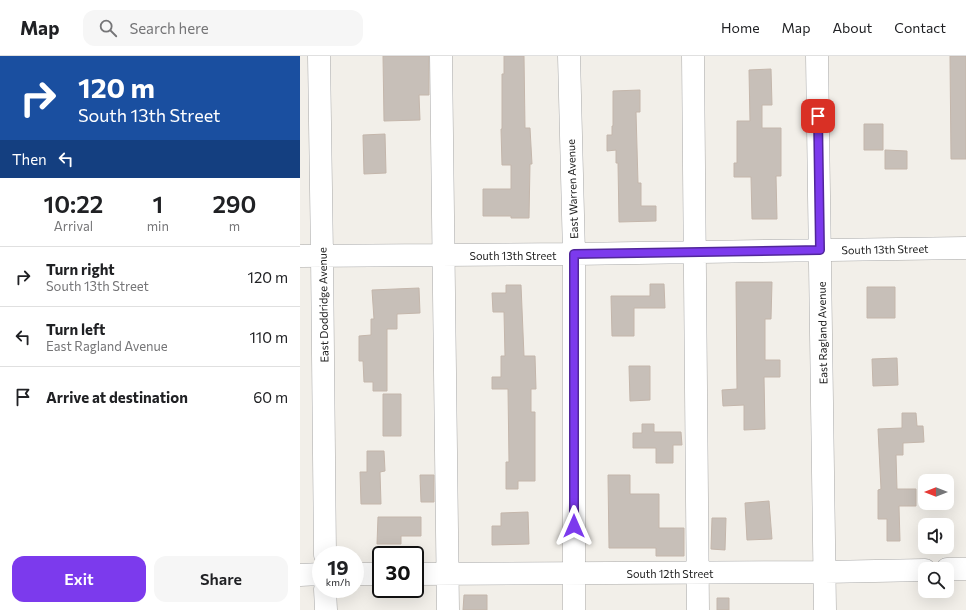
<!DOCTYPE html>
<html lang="en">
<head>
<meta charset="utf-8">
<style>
	body { margin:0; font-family:Commissioner,sans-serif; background:#f6f6f6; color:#202124; height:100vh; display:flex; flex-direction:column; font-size:15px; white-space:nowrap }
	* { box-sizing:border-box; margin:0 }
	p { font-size:13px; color:#757577 }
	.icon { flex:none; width:22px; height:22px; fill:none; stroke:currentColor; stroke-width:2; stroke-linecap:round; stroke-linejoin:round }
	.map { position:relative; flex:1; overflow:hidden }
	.side { display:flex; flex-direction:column; background:#fff; width:300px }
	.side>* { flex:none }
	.guide { background:#1a4fa0; color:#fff; overflow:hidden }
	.needle { width:26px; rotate:270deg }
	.controls { position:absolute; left:618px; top:418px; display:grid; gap:8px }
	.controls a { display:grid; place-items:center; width:36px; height:36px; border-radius:8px; background:#fff; box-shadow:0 4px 16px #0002; font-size:20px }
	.speed { position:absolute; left:12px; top:490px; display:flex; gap:8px; font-size:20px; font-weight:700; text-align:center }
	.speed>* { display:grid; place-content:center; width:52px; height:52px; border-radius:50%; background:#fff; box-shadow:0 4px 16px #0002; line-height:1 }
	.speed small { font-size:10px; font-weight:400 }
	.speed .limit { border:2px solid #111; border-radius:6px; background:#fff; color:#111 }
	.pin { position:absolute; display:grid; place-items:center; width:34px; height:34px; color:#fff; margin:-17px; border-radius:8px; box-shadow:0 2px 6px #0006 }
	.me { position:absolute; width:44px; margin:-22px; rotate:0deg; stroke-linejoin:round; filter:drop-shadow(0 0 3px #0008) }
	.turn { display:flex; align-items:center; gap:14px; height:84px; padding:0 12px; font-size:18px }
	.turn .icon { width:52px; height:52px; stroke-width:2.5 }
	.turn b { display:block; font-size:28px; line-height:34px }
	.then { display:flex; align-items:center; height:38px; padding:0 12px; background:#0003; gap:8px; font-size:15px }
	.eta { display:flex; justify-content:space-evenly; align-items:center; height:68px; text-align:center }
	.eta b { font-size:24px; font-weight:600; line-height:28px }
	.action { display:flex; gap:8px; margin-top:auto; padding:8px 12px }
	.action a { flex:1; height:46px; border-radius:12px; background:#7c3aed; color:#fff; font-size:16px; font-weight:600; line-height:46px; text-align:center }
	.action a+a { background:#f6f6f6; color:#202124 }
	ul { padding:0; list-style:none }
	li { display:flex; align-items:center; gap:12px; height:60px; padding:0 12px; border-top:1px solid #e0e0e0 }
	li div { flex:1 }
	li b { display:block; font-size:15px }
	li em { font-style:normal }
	header { display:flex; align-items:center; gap:24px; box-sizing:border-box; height:56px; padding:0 20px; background:#fff; border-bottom:1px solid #e0e0e0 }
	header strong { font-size:19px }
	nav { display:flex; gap:22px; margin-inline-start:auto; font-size:14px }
	.search { width:280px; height:36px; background:#f6f6f6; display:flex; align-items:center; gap:10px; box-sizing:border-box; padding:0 14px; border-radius:12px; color:#757577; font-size:15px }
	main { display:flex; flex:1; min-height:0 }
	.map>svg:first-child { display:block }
	.building { fill:#c7bfb8; stroke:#c4b6ab }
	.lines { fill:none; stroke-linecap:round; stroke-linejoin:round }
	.minor-casing { stroke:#a9a9a9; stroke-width:23 }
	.minor { stroke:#fff; stroke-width:22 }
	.route-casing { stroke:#51269a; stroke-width:10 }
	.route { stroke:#7c3aed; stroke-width:7 }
	.labels { text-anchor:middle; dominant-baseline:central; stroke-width:4; stroke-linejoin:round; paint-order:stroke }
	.street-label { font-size:11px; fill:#222; stroke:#fff }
</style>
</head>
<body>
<header>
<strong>Map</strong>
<div class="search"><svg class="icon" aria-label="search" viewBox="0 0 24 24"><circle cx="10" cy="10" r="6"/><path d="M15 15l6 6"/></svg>Search here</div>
<nav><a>Home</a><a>Map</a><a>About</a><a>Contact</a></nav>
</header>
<main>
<section class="side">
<div class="guide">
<div class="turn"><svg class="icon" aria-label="right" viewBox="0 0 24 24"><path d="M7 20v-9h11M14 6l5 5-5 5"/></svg><div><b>120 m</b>South 13th Street</div></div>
<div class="then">Then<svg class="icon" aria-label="left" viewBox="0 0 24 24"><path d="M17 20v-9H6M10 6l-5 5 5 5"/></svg></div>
</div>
<div class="eta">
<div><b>10:22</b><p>Arrival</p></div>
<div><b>1</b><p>min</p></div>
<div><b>290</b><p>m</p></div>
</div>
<ul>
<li><svg class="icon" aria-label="right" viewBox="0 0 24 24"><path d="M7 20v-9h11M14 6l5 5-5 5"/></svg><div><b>Turn right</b><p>South 13th Street</p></div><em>120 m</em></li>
<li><svg class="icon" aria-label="left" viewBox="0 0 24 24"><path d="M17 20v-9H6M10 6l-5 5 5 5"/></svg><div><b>Turn left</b><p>East Ragland Avenue</p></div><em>110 m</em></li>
<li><svg class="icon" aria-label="arrive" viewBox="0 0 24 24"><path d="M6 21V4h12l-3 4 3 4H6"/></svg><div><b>Arrive at destination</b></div><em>60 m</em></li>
</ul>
<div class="action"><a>Exit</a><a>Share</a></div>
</section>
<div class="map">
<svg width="666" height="554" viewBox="0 0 666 554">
	<rect width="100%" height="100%" fill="#f2efe9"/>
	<path class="building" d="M 83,0 L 129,0 L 129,39 L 119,39 L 120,64 L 84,65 Z
		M 204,0 L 224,0 L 225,72 L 230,72 L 232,108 L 230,108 L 229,162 L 211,162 L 211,160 L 183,160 L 183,133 L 211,133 L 211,109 L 202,109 L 201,73 L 202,73 L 202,18 L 204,18 Z
		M 650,0 L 666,0 L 666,103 L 651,103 Z
		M 471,13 L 472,49 L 462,49 L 462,72 L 481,72 L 481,120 L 476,120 L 477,163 L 452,163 L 451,121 L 434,121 L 434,107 L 437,107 L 437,65 L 450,65 L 449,14 Z
		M 340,34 L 340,56 L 336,56 L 338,127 L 341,127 L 341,150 L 356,150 L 356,165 L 319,166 L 318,107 L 316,107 L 316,94 L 307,95 L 307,79 L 312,79 L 312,70 L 313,70 L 313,35 Z
		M 564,68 L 583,68 L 583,94 L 564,94 Z
		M 85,78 L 86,117 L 64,118 L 63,79 Z
		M 585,94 L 607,95 L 607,113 L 585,113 Z
		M 436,226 L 472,226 L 471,263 L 465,263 L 465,304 L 480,304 L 480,321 L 464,321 L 465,373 L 444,374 L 444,349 L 423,350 L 422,334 L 437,333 Z
		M 350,228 L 364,228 L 365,252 L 334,252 L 334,280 L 312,280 L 311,240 L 350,240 Z
		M 206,229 L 221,229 L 224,300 L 235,300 L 236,333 L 231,333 L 231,356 L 235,356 L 235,425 L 218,425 L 218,433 L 206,433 L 206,406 L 209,406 L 208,333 L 192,333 L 192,321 L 201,321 L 201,300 L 205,300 L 204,256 L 193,256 L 192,237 L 206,237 Z
		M 567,231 L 595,231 L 595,262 L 567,262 Z
		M 119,232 L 120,257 L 97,258 L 97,273 L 87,273 L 87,335 L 73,335 L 73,326 L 64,326 L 63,305 L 59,305 L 59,280 L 71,279 L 71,263 L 74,263 L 72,234 Z
		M 597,302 L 598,329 L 573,330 L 572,303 Z
		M 329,310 L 350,310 L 350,344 L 330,345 Z
		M 83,338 L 101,338 L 101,380 L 83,380 Z
		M 602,357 L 616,357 L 617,370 L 623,370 L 624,386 L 603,387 L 603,399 L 596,399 L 597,433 L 616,433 L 616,450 L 599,450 L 600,485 L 587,485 L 587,463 L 578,463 L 578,434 L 581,433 L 578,373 L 602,372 Z
		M 342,368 L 354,368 L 354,376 L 381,376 L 382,389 L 373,389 L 373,407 L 356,407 L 356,392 L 333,392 L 333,377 L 342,377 Z
		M 67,395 L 84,395 L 85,415 L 80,416 L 81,448 L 61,448 L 60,416 L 67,416 Z
		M 120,419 L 134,419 L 134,446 L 121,446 Z
		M 308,419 L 330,419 L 330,438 L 359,438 L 359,472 L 384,472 L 384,500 L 356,500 L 356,492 L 309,492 Z
		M 469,445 L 472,483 L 447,484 L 445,447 Z
		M 228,456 L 229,488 L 192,489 L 192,470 L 201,470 L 201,457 Z
		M 78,461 L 121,461 L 121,480 L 101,480 L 101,488 L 77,488 Z
		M 412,462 L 426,462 L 425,494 L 411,493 Z
		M 164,539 L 187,539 L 187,554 L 163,554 Z
		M 417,542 L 429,542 L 429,554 L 417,554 Z"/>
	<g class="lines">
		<defs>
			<path id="minor" d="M 19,0 L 22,199 L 25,499
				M 141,0 L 148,554
				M 269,0 L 274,198 L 274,554
				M 393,0 L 398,554
				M 517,0 L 525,554
				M 0,200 L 274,198 L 666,192
				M 647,513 L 666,513
				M 55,518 L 81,518
				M 115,518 L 525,516 L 625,514
				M 0,519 L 21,518
				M 25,533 L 26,554"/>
		</defs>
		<use href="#minor" class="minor-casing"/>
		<use href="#minor" class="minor"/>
	</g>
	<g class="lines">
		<defs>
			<path id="route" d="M 274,470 L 274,198 L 520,194 L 518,60"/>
		</defs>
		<use href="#route" class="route-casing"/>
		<use href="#route" class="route"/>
	</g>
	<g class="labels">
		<g class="street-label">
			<text transform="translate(272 133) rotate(-92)">East Warren Avenue</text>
			<text transform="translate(585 193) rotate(-1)">South 13th Street</text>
			<text x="213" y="199">South 13th Street</text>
			<text transform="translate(23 249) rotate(-91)">East Doddridge Avenue</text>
			<text transform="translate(522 277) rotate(-91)">East Ragland Avenue</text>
			<text x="370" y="517">South 12th Street</text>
		</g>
	</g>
</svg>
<div class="controls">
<a><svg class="needle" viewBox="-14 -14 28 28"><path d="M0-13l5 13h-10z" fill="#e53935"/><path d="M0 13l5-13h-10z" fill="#757577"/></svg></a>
<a><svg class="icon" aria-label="sound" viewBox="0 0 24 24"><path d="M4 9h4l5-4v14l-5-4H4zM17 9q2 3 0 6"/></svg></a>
<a><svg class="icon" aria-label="search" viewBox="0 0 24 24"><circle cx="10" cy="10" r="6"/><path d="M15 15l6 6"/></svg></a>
</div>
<div class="speed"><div>19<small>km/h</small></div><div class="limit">30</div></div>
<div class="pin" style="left:518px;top:60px;background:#d93025"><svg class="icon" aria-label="arrive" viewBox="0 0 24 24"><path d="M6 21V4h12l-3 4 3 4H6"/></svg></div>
<svg class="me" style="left:274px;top:470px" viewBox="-20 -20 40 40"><path d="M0-17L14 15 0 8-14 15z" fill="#7c3aed" stroke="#fff" stroke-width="4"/></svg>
</div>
</main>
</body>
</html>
